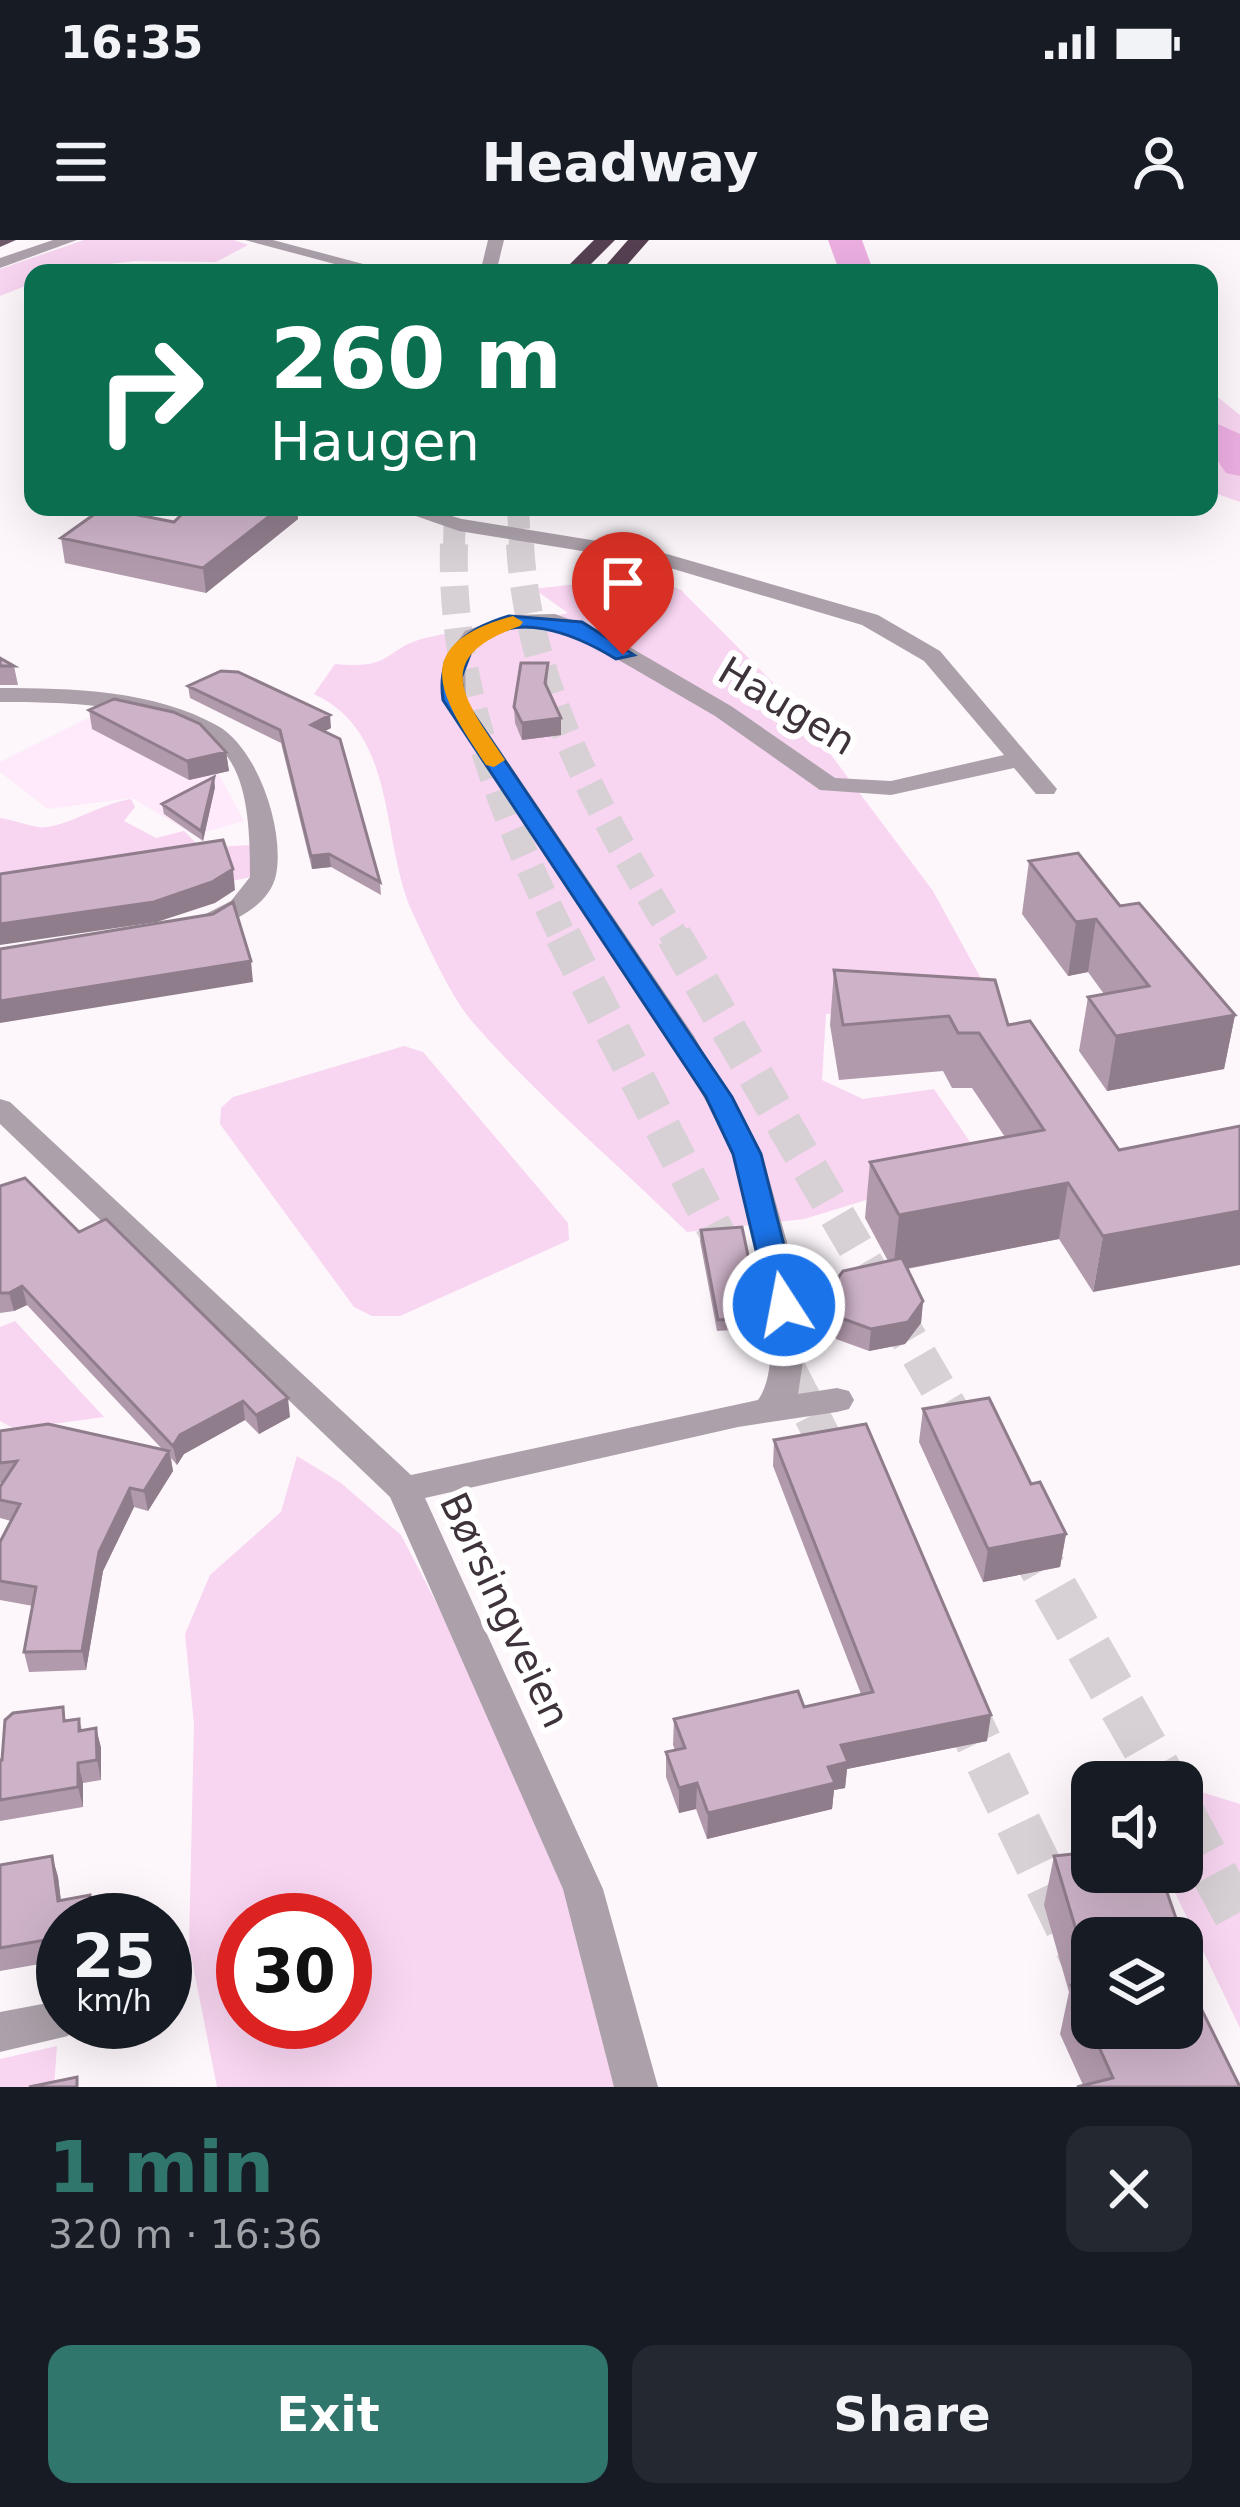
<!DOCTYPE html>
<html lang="en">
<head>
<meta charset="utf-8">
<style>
	body { margin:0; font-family:"DejaVu Sans",sans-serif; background:#242831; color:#f1f3f6; height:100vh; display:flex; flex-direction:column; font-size:45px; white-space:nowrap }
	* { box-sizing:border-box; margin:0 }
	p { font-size:39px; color:#9ea1a6 }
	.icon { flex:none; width:66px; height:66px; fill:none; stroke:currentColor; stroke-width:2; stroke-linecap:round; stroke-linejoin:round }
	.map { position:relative; height:1847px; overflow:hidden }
	.panel { display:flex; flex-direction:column; background:#171b24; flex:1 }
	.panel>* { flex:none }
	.hud { position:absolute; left:24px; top:24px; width:1194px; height:252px; border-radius:24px; box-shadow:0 12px 48px #0002; background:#0b6e4f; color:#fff; overflow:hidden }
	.controls { position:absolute; left:1071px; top:1521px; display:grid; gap:24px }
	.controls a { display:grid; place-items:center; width:132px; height:132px; border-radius:24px; background:#171b24; box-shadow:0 12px 48px #0002; font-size:60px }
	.speed { position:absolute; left:36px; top:1653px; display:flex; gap:24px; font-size:60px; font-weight:700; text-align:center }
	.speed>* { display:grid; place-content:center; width:156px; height:156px; border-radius:50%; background:#171b24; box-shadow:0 12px 48px #0002; line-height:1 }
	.speed small { font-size:30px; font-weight:400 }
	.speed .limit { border:18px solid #d22; background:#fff; color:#111 }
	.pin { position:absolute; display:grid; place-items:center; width:102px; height:102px; color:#fff; margin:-123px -51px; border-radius:50% 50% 50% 0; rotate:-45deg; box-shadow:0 0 12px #0007 }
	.pin .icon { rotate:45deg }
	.me { position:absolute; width:132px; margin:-66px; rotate:349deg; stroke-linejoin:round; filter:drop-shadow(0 0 9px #0008) }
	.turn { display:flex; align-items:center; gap:42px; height:252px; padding:0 48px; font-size:54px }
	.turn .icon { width:156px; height:156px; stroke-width:2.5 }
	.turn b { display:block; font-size:84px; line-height:102px }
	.round { display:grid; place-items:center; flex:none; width:126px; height:126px; border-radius:24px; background:#242831 }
	.head { display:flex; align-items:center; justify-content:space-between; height:204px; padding:0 48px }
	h1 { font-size:72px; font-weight:600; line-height:90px; color:#30766c }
	.primary-button { display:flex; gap:24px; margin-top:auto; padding:24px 48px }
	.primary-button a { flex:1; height:138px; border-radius:24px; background:#30766c; color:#fff; font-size:48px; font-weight:600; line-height:138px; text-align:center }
	.primary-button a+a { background:#242831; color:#f1f3f6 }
	.status { display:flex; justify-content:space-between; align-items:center; height:84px; padding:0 60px; background:#171b24; direction:ltr }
	.status svg { height:33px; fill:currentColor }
	header { display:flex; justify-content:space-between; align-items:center; height:156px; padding:0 48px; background:#171b24; font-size:54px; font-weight:600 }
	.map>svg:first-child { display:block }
	.built { fill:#feeafa }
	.green { fill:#f8d5f1; fill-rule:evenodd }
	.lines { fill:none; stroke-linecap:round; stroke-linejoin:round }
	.river { fill:#edafe2; fill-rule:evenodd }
	.highway-tunnel-far3 { stroke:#d7d0d5; stroke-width:22; stroke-dasharray:22 10; stroke-linecap:butt }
	.highway-tunnel-far2 { stroke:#d7d0d5; stroke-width:28; stroke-dasharray:28 14; stroke-linecap:butt }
	.highway-tunnel-far1 { stroke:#d7d0d5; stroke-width:36; stroke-dasharray:36 18; stroke-linecap:butt }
	.highway-tunnel { stroke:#d7d0d5; stroke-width:46; stroke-dasharray:46 22; stroke-linecap:butt }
	.street { fill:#aca1aa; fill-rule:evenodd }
	.primary { fill:#6d5969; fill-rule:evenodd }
	.highway { fill:#564052; fill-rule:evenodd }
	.wall { fill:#b19aac }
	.shaded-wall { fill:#907d8c }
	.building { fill:#ceb3c8; stroke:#907d8c; stroke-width:3 }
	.route { fill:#1a73e8; stroke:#114b97; stroke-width:3 }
	.slow { fill:#f59e0b }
	.labels { text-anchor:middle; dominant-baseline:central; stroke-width:12; stroke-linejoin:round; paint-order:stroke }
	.street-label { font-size:39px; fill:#3e333b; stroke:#fff }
</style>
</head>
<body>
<div class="status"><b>16:35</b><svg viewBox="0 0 49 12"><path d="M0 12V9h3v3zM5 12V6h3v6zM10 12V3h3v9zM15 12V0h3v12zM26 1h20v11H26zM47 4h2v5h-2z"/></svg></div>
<header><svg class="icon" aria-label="menu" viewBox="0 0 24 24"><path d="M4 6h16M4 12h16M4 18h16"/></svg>Headway<svg class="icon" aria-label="person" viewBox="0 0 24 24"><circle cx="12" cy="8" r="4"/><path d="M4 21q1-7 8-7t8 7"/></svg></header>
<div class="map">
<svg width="1240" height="1847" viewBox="0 0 1240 1847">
	<rect width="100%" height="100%" fill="#fdf7fb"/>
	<path class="built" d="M 106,469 L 216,529 L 244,581 L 194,595 L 132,558 L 48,569 L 0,532 L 0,522 Z"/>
	<path class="green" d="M 84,0 L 234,0 L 248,5 L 216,22 L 135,21 L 33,33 L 33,43 L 0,56 L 0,29 Z
		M 1209,150 L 1240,175 L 1240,262 L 1209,251 Z
		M 646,336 L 681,350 L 789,459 L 933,651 L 995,764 L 826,774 L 822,840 L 863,859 L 934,849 L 985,924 L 804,979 L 687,992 C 618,924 541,860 477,787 C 451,759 431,711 414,676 C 379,603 400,494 314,454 L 335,424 C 398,430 382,407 430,397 C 476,386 520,386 568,373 L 534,349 Z
		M 131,559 L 135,567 L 124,581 L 156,598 L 184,591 L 201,608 L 250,605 L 256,636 L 232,641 C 159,635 70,616 0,636 L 0,578 C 14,580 25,585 38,587 C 60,591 101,563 131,559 Z
		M 404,806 L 423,812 L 568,983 L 569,1000 L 400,1076 L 372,1076 L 354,1067 L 220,884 L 221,868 L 233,857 Z
		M 15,1081 L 104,1177 L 15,1189 L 0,1181 L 0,1087 Z
		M 297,1216 L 341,1243 L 401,1295 L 478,1443 L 566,1647 L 624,1847 L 217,1847 L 189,1705 L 194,1484 L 185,1394 L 210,1335 L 281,1272 ZM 243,1680 L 345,1680 L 345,1782 L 243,1782 Z
		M 1182,1546 L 1240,1564 L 1240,1788 L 1165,1632 L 1182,1632 Z
		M 57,1806 L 54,1847 L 0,1847 L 0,1819 Z"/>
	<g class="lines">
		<path class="river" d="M 828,0 L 862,0 L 874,33 L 840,33 Z
			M 1209,180 L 1240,194 L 1240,236 L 1226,233 L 1209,208 Z"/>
		<path class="highway-tunnel-far3" d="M 518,267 L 520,307
			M 454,307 L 455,267"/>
		<path class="highway-tunnel-far2" d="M 454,304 C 450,446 502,575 564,699
			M 520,304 C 528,449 602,578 676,699"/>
		<path class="highway-tunnel-far1" d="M 563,696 L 826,1203
			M 674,696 L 970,1203"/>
		<path class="highway-tunnel" d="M 824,1200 L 843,1236
			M 968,1200 L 972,1206
			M 1021,1290 L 1165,1542
			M 959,1461 L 1092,1736
			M 1182,1574 L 1240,1681"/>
		<path class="street" d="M 53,0 L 77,0 L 0,28 L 0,18 Z
			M 245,0 L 273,0 L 397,33 L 368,33 Z
			M 488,0 L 504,0 L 496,33 L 480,33 Z
			M 390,267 L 421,267 L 462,279 L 653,310 L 878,375 L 940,411 L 1057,549 L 1054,554 L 1036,554 L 1014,528 L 891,555 L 820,550 L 715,476 L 586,401 L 552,388 L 512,389 L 481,401 L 465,422 L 466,460 L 694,796 L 762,914 L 794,1027 L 806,1103 L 798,1154 L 837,1148 L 849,1151 L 854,1160 L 849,1169 L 837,1172 L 738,1187 L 425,1258 L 603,1649 L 658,1847 L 614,1847 L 563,1649 L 390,1257 L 0,884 L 0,859 L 10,862 L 411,1235 L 758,1160 C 791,1115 753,965 732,914 C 704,848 659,785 619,726 C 560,637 501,549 442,460 L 443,422 L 465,391 L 509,375 L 555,374 L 602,391 L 731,466 L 835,538 L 891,541 L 1004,515 L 924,421 L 862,385 L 650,322 L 459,291 Z
			M 0,448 C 70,448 155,450 218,486 C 258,509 285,590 276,635 C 269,668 226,686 197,693 L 184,685 L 231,661 L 250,637 C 250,602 250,539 223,512 C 176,463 63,462 0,462 Z
			M 53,1762 L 63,1766 L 63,1782 L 74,1782 L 68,1796 L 0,1812 L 0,1772 Z"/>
		<path class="primary" d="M 0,0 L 16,0 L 0,7 Z"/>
		<path class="highway" d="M 594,0 L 615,0 L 582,33 L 561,33 Z
			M 628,0 L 649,0 L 620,33 L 599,33 Z"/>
	</g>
	<path class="wall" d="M 189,267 L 297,267 L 298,279 L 206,353 L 65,323 L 61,298 L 174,282 Z
		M 0,418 L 14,426 L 18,445 L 0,445 Z
		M 548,423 L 547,447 L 561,478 L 561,495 L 522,500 L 515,483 L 514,467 Z
		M 188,446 L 331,488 L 324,491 L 380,642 L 381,655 L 331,627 L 312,629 L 281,503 L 190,458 Z
		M 89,470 L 226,512 L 229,531 L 189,540 L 92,489 Z
		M 215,547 L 203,601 L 164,574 L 162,564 Z
		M 1029,621 L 1120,666 L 1235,775 L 1224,829 L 1107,851 L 1079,811 L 1088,757 L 1104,754 L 1088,732 L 1068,736 L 1022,674 Z
		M 834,730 L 1008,785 L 1119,910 L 1093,1052 L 1059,999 L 907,1029 L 923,1061 L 921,1083 L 905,1104 L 869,1111 L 836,1099 L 825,1075 L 827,1053 L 888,1021 L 865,978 L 870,922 L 1005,897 L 972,848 L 952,848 L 943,831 L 839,840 L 830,785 Z
		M 0,946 L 79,992 L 290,1177 L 259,1194 L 245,1180 L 184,1214 L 177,1225 L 171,1218 L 173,1231 L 148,1271 L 134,1267 L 103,1331 L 86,1430 L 29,1432 L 24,1412 L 33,1366 L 0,1360 L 0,1302 L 11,1281 L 0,1278 L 0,1247 L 3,1242 L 0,1243 L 0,1191 L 163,1210 L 27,1065 L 14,1071 L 0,1073 Z
		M 701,990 L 761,1077 L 761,1088 L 717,1091 L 700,1001 Z
		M 923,1169 L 1031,1244 L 1066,1294 L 1060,1327 L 983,1342 L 919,1202 Z
		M 774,1200 L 987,1501 L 847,1529 L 845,1548 L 834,1550 L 832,1569 L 707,1599 L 696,1569 L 679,1573 L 666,1537 L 666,1512 L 675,1510 L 673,1505 L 674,1479 L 804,1467 L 861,1454 L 773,1226 Z
		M 79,1479 L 82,1490 L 96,1488 L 101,1508 L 101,1540 L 83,1543 L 83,1567 L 0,1581 L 0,1520 L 67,1480 Z
		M 52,1616 L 58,1637 L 61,1660 L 90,1655 L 95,1680 L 63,1680 L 57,1721 L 0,1731 L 0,1625 Z
		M 1054,1616 L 1189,1716 L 1184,1733 L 1240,1845 L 1083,1845 L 1060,1794 L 1069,1752 L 1044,1665 Z"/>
	<path class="shaded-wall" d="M 281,267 L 297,267 L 298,279 L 206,353 L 203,328 Z
		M 330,475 L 331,488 L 312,498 L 311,485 Z
		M 561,478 L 561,495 L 522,500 L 522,483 Z
		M 226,512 L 229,531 L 189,540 L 187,521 Z
		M 214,537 L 215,547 L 203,601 L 201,591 Z
		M 329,614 L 331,627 L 312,629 L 311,616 Z
		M 233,629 L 235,650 L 215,663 L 157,682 L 0,705 L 0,684 Z
		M 1096,679 L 1088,732 L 1068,736 L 1076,682 Z
		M 251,721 L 253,742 L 0,783 L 0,761 Z
		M 1235,775 L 1224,829 L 1107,851 L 1116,796 Z
		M 1068,943 L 1059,999 L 893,1031 L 899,975 Z
		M 1240,971 L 1240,1025 L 1093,1052 L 1103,996 Z
		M 22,1046 L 27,1065 L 14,1071 L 9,1053 Z
		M 923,1061 L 921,1083 L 905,1104 L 869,1111 L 871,1089 Z
		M 288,1158 L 290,1177 L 259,1194 L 256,1175 Z
		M 243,1161 L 245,1180 L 184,1214 L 177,1225 L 173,1206 L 180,1195 Z
		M 169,1211 L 173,1231 L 148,1271 L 144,1251 Z
		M 130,1248 L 134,1267 L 103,1331 L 86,1430 L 82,1411 L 99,1312 Z
		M 1066,1294 L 1060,1327 L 983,1342 L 988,1309 Z
		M 991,1475 L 987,1501 L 847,1529 L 845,1548 L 834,1550 L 832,1569 L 707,1599 L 708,1573 L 828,1527 L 841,1505 Z
		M 96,1488 L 101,1508 L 101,1540 L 97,1520 Z
		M 78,1523 L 83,1543 L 83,1567 L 78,1547 Z
		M 697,1543 L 696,1569 L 679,1573 L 679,1548 Z
		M 52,1616 L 58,1637 L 63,1680 L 58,1661 Z
		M 63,1695 L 63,1719 L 57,1721 L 51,1699 Z
		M 1189,1716 L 1182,1740 L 1182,1717 Z"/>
	<path class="building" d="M 189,267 L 281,267 L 203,328 L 61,298 L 103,268 L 174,282 Z
		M 0,418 L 14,426 L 0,426 Z
		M 521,423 L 548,423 L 545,443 L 561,478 L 522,483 L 514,467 Z
		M 221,431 L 238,432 L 330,475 L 311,485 L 340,499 L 380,642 L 329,614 L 311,616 L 280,490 L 188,446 Z
		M 114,459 L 173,472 L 200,484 L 226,512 L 187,521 L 89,470 Z
		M 214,537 L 201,591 L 162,564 Z
		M 223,600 L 233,629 L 212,642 L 154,662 L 0,684 L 0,634 Z
		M 1078,613 L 1120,666 L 1139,663 L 1235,775 L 1116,796 L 1088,757 L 1149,746 L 1096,679 L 1076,682 L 1029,621 Z
		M 233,662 L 251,721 L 0,761 L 0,709 L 213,674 Z
		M 834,730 L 995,740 L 1008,785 L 1030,781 L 1119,910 L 1240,886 L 1240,971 L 1103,996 L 1068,943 L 899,975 L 870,922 L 1044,890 L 979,793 L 958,793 L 949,776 L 843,785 Z
		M 25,938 L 79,992 L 106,979 L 288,1158 L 256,1175 L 243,1161 L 180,1195 L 173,1206 L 22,1046 L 9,1053 L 0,1053 L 0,946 Z
		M 742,987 L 761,1077 L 718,1080 L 701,990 Z
		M 902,1018 L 923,1061 L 908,1082 L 871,1089 L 838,1077 L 827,1053 L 843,1031 Z
		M 989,1158 L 1031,1244 L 1040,1242 L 1066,1294 L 988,1309 L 923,1169 Z
		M 48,1184 L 169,1211 L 144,1251 L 130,1248 L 99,1312 L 82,1411 L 24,1412 L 36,1347 L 0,1341 L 0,1302 L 20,1264 L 0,1260 L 0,1247 L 17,1221 L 0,1223 L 0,1191 Z
		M 866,1184 L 991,1475 L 841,1505 L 848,1522 L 828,1527 L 835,1543 L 708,1573 L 697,1543 L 679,1548 L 666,1512 L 685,1508 L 674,1479 L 798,1451 L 804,1467 L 873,1452 L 774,1200 Z
		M 63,1467 L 64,1481 L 79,1479 L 79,1491 L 96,1488 L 97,1520 L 78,1523 L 78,1547 L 0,1560 L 0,1520 L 2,1520 L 5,1480 L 13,1473 Z
		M 1092,1612 L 1092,1632 L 1160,1632 L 1189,1716 L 1182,1717 L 1182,1698 L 1092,1698 L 1092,1788 L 1182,1788 L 1182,1730 L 1240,1847 L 1077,1847 L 1113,1838 L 1071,1745 L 1091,1740 L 1054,1616 Z
		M 52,1616 L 58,1661 L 90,1655 L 91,1680 L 63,1680 L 63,1695 L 51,1699 L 0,1708 L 0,1625 Z
		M 77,1837 L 77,1847 L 29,1847 Z"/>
	<path class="route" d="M 509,376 L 582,382 L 634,415 L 616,419 C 575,394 512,367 472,409 L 461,438 L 464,460 L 732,857 L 761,914 L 799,1065 L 794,1072 L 784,1075 L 769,1065 L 733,914 L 706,857 L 443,460 C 436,411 465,389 509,376 Z"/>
	<path class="slow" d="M 513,376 L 523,382 L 520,386 C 429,418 464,459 505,520 L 494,527 L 486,525 C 440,456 406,405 513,376 Z"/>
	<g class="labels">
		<g class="street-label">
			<text transform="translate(787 466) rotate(31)">Haugen</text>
			<text transform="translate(505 1370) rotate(65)">Børsingveien</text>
		</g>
	</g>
</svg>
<div class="controls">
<a><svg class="icon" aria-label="sound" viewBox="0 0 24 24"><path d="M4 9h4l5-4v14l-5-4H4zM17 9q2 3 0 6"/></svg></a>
<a><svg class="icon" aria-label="layers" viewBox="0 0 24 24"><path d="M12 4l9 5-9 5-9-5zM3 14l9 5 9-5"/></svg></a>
</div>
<div class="speed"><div>25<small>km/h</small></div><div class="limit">30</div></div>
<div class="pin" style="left:623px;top:415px;background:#d93025"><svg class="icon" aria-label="arrive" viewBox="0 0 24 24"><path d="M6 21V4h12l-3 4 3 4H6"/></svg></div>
<svg class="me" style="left:784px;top:1065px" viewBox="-20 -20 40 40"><circle r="17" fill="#1a73e8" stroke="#fff" stroke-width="3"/><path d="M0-11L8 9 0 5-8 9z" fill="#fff"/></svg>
<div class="hud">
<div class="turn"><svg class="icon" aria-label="right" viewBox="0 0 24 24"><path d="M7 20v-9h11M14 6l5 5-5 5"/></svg><div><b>260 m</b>Haugen</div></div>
</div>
</div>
<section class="panel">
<div class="head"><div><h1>1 min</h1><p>320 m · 16:36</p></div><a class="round"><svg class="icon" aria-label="close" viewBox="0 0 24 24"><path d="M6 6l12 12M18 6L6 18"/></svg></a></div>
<div class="primary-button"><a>Exit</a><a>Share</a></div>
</section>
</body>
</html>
